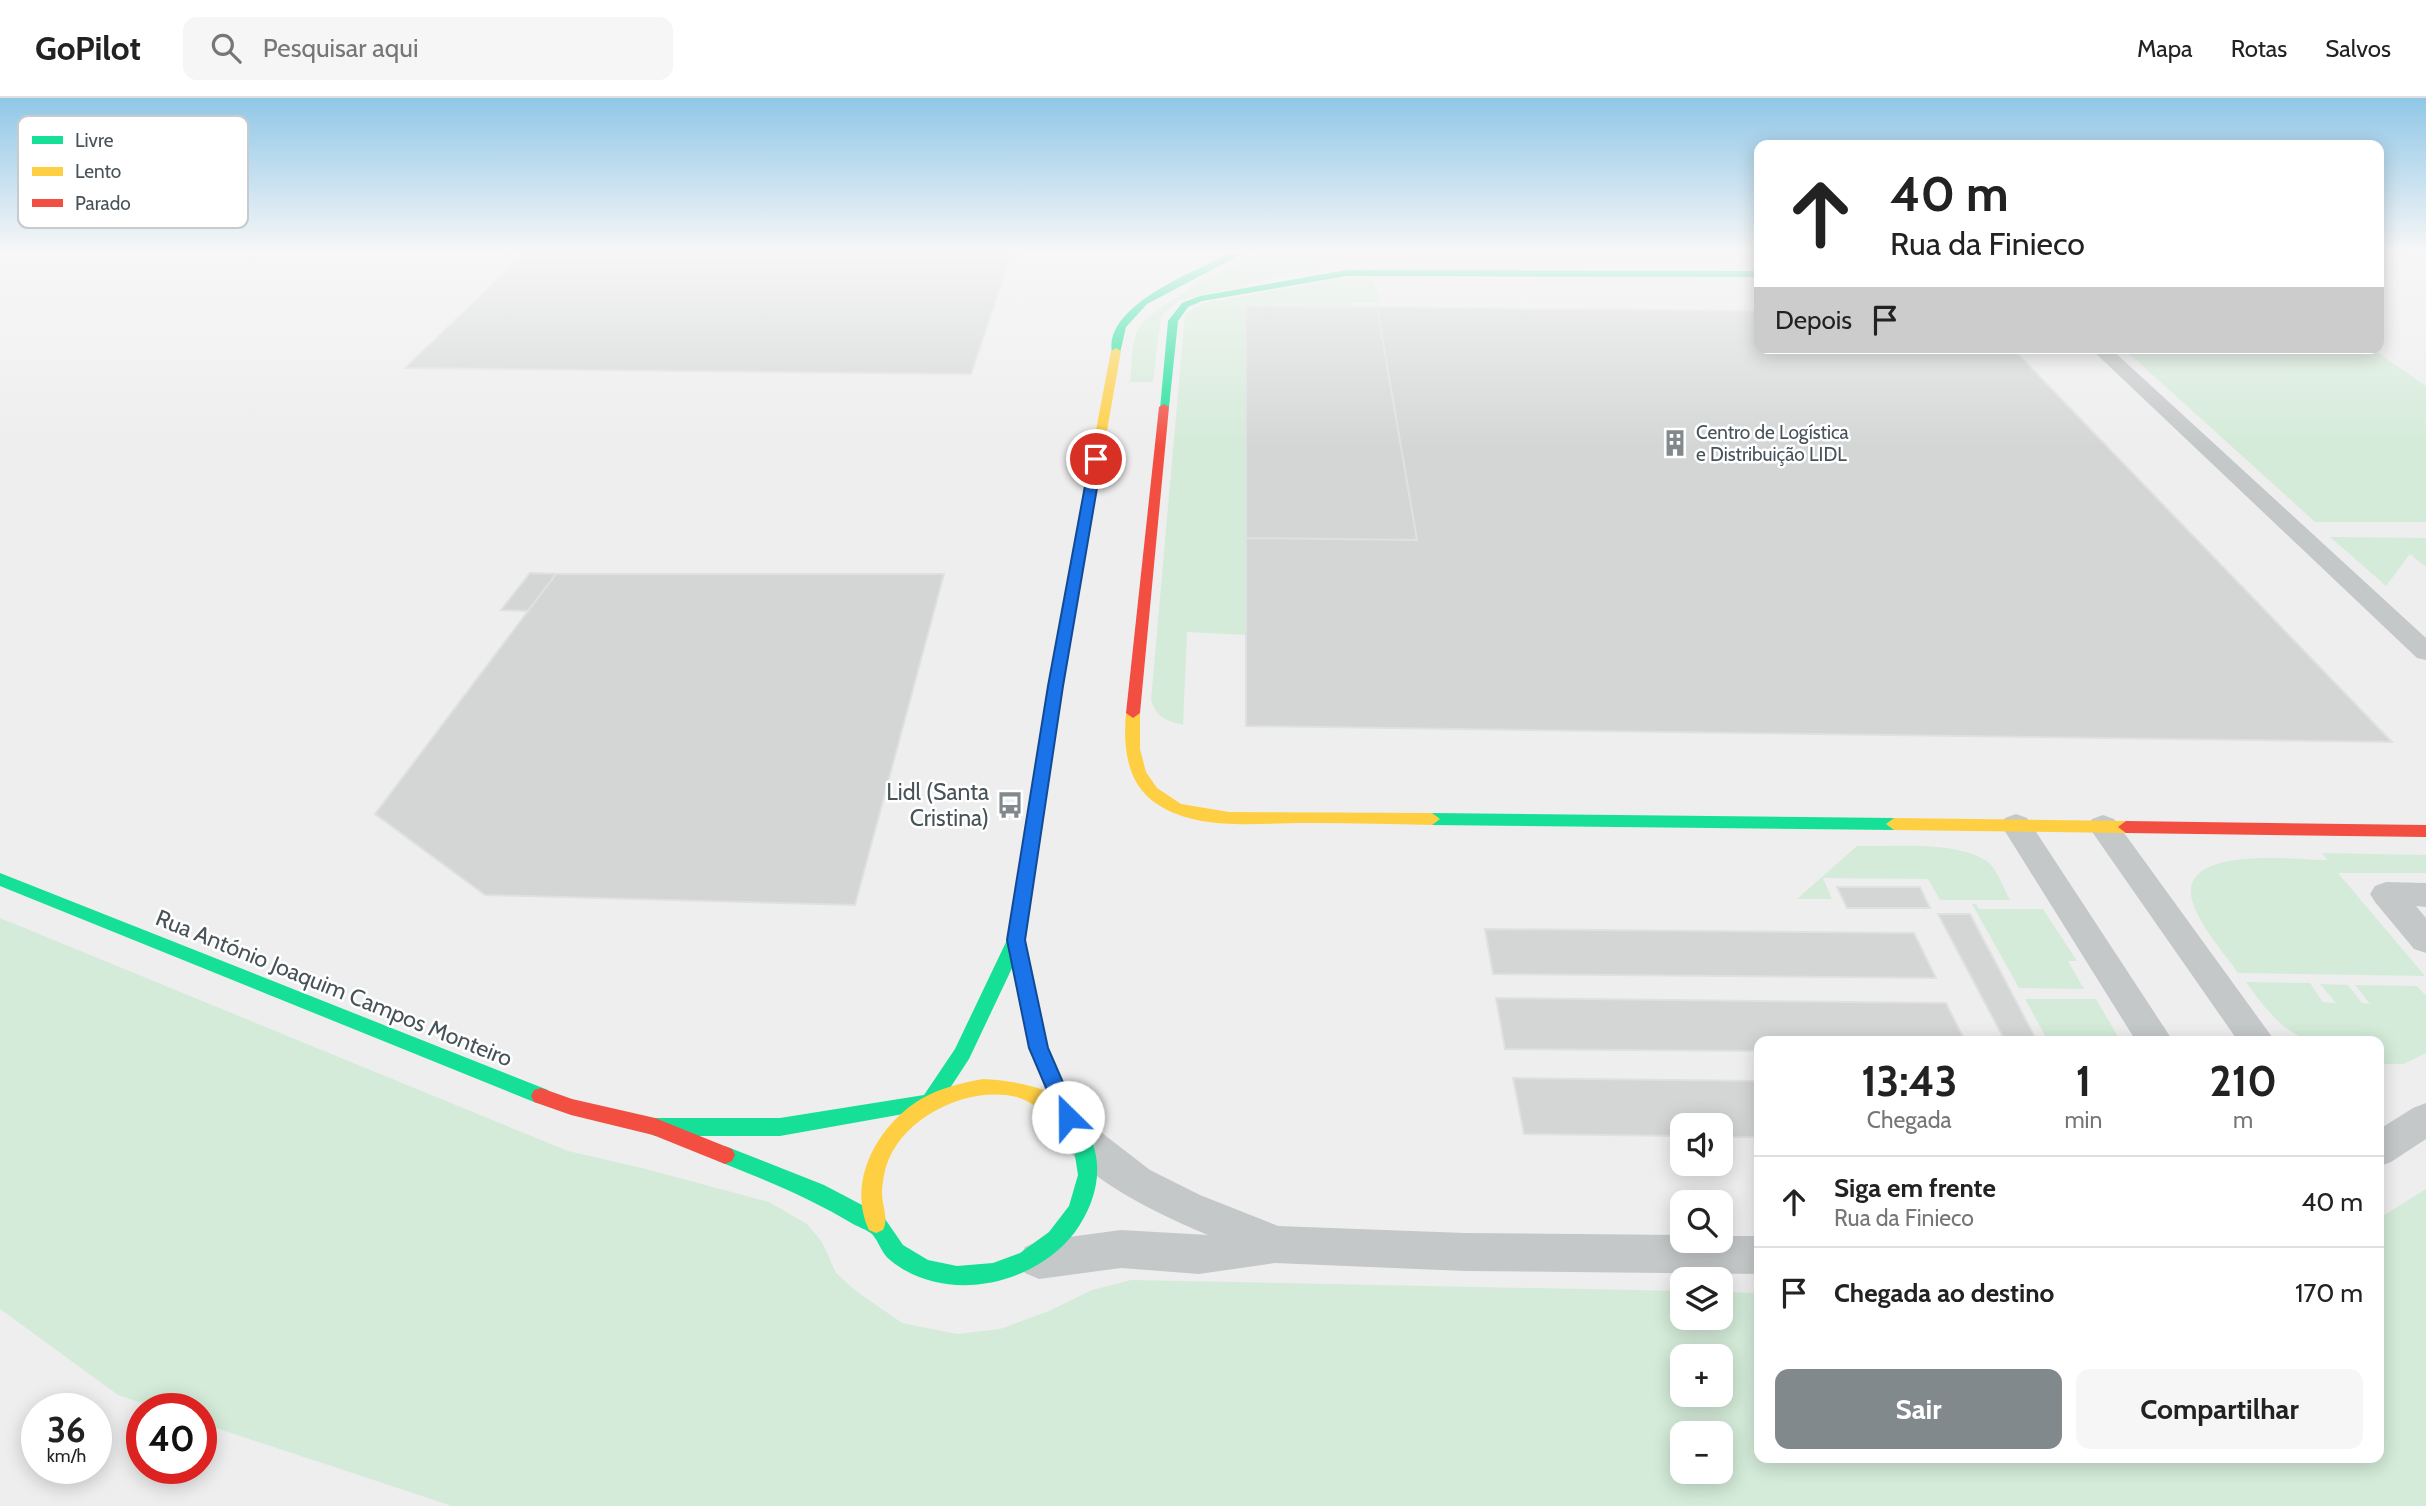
<!DOCTYPE html>
<html lang="pt">
<head>
<meta charset="utf-8">
<style>
	body { margin:0; font-family:Cabin,sans-serif; background:#f6f6f6; color:#222; height:100vh; display:flex; flex-direction:column; font-size:26px; white-space:nowrap }
	* { box-sizing:border-box; margin:0 }
	p { font-size:23px; color:#767676 }
	.icon { flex:none; width:38px; height:38px; fill:none; stroke:currentColor; stroke-width:2; stroke-linecap:round; stroke-linejoin:round }
	.map { position:relative; flex:1; overflow:hidden }
	.drawer { position:absolute; left:1754px; top:938px; width:630px; height:427px; display:flex; flex-direction:column; background:#fff; border-radius:14px; box-shadow:0 4px 18px #0003 }
	.drawer>* { flex:none }
	.top-card { position:absolute; left:1754px; top:42px; width:630px; height:214px; border-radius:14px; box-shadow:0 4px 18px #0003; background:#fff; color:#222; overflow:hidden }
	.controls { position:absolute; left:1670px; top:1015px; display:grid; gap:14px }
	.controls a { display:grid; place-items:center; width:63px; height:63px; border-radius:14px; background:#fff; box-shadow:0 4px 18px #0003; font-size:35px }
	.speed { position:absolute; left:21px; top:1295px; display:flex; gap:14px; font-size:35px; font-weight:700; text-align:center }
	.speed>* { display:grid; place-content:center; width:91px; height:91px; border-radius:50%; background:#fff; box-shadow:0 4px 18px #0003; line-height:1 }
	.speed small { font-size:18px; font-weight:400 }
	.speed .limit { border:10px solid #d22; background:#fff; color:#111 }
	.pin { position:absolute; display:grid; place-items:center; width:60px; height:60px; color:#fff; margin:-30px; border:4px solid #fff; border-radius:50%; box-shadow:0 2px 7px #0007 }
	.me { position:absolute; width:77px; margin:-38px; rotate:337deg; stroke-linejoin:round; filter:drop-shadow(0 0 5px #0008) }
	.turn { display:flex; align-items:center; gap:24px; height:147px; padding:0 21px; font-size:32px }
	.turn .icon { width:91px; height:91px; stroke-width:2.5 }
	.turn b { display:block; font-size:49px; line-height:60px }
	.then { display:flex; align-items:center; height:66px; padding:0 21px; background:#0003; gap:14px; font-size:26px }
	.eta { display:flex; justify-content:space-evenly; align-items:center; height:119px; text-align:center }
	.eta b { font-size:42px; font-weight:700; line-height:49px }
	.button { display:flex; gap:14px; margin-top:auto; padding:14px 21px }
	.button a { flex:1; height:80px; border-radius:14px; background:#81898c; color:#fff; font-size:28px; font-weight:700; line-height:80px; text-align:center }
	.button a+a { background:#f6f6f6; color:#222 }
	ul { padding:0; list-style:none }
	li { display:flex; align-items:center; gap:21px; height:91px; padding:0 21px; border-top:2px solid #e0e0e0 }
	li div { flex:1 }
	li b { display:block; font-size:26px }
	li em { font-style:normal }
	header { display:flex; align-items:center; gap:42px; box-sizing:border-box; height:98px; padding:0 35px; background:#fff; border-bottom:2px solid #e0e0e0 }
	header strong { font-size:33px }
	nav { display:flex; gap:38px; margin-inline-start:auto; font-size:24px }
	.search { width:490px; height:63px; background:#f6f6f6; display:flex; align-items:center; gap:18px; box-sizing:border-box; padding:0 24px; border-radius:14px; color:#767676; font-size:26px }
	.map>svg:first-child { display:block }
	.green { fill:#d4ebd9; fill-rule:evenodd }
	.building { fill:#d4d6d6; stroke:#dfe0e1; stroke-width:2 }
	.lines { fill:none; stroke-linecap:round; stroke-linejoin:round }
	.street { fill:#c5c8c9; fill-rule:evenodd }
	.fast { fill:#16e098; fill-rule:evenodd }
	.slow { fill:#ffcf43; fill-rule:evenodd }
	.jam { fill:#f24e42; fill-rule:evenodd }
	.route { fill:#1a73e8; stroke:#114b97; stroke-width:2 }
	.labels { text-anchor:middle; dominant-baseline:central; stroke-width:5; stroke-linejoin:round; paint-order:stroke }
	.far-poi-label { font-size:19px; fill:#475358; stroke:#fff; text-anchor:start }
	.poi-label { font-size:23px; fill:#475358; stroke:#fff; text-anchor:end }
	.street-label { font-size:23px; fill:#475358; stroke:#fff }
	.key { fill:#fff; stroke:#c8cbcd; stroke-width:2 }
	.key-label { font-size:19px; fill:#475358 }
</style>
</head>
<body>
<header>
<strong>GoPilot</strong>
<div class="search"><svg class="icon" aria-label="search" viewBox="0 0 24 24"><circle cx="10" cy="10" r="6"/><path d="M15 15l6 6"/></svg>Pesquisar aqui</div>
<nav><a>Mapa</a><a>Rotas</a><a>Salvos</a></nav>
</header>
<div class="map">
<svg width="2426" height="1408" viewBox="0 0 2426 1408">
	<rect width="100%" height="100%" fill="#eee"/>
	<path class="green" d="M 1261,152 L 1759,152 L 1759,164 L 1356,162 L 1180,202 L 1161,218 L 1153,284 L 1130,284 C 1132,269 1131,250 1136,236 C 1146,208 1233,169 1261,152 Z
		M 2378,152 L 2426,152 L 2426,169 L 2378,160 Z
		M 1339,181 L 1374,182 L 1381,205 L 1352,205 L 1353,209 L 1246,209 L 1246,537 L 1187,534 L 1183,627 C 1165,622 1157,620 1151,602 L 1185,216 L 1204,205 Z
		M 2123,250 L 2371,250 L 2426,288 L 2426,424 L 2315,424 Z
		M 2330,439 L 2426,440 L 2426,469 L 2410,456 L 2386,488 Z
		M 1857,748 C 1893,749 1957,742 1988,764 C 1997,771 2004,791 2010,802 L 1940,802 L 1928,781 L 1823,780 L 1832,801 L 1797,801 Z
		M 2322,755 L 2426,757 L 2426,775 L 2338,775 L 2425,878 L 2238,875 C 2223,853 2199,828 2192,802 C 2178,746 2297,762 2327,762 Z
		M 1972,806 L 1976,806 L 1979,811 L 2043,811 L 2077,863 L 2068,863 L 2084,891 L 2019,890 Z
		M 0,820 L 568,1053 L 642,1070 L 769,1104 L 807,1126 L 822,1144 L 836,1175 L 856,1193 L 902,1225 L 957,1236 L 1000,1231 L 1049,1213 L 1092,1192 L 1131,1182 L 1682,1193 L 1682,1220 L 1720,1220 L 1720,1194 L 1759,1195 L 1759,1360 L 2378,1360 L 2378,1121 L 2426,1091 L 2426,1408 L 452,1408 L 201,1325 L 201,1311 L 159,1311 L 118,1297 L 0,1211 ZM 1720,1258 L 1720,1297 L 1682,1297 L 1682,1258 ZM 1682,1335 L 1720,1335 L 1720,1374 L 1682,1374 Z
		M 2246,884 L 2310,885 L 2323,904 L 2336,905 L 2320,886 L 2348,887 L 2362,905 L 2370,906 L 2355,887 L 2417,888 L 2426,898 L 2426,955 L 2404,966 L 2378,966 L 2378,943 C 2360,943 2328,948 2311,943 C 2283,935 2262,907 2246,884 Z
		M 2025,901 L 2096,901 L 2120,942 L 2123,943 L 2048,943 Z"/>
	<path class="building" d="M 528,152 L 1013,152 L 971,276 L 405,270 Z
		M 1246,208 L 1759,213 L 1759,250 L 2012,250 L 2392,644 L 1246,628 Z
		M 1246,208 L 1377,209 L 1417,442 L 1246,440 Z
		M 530,475 L 556,476 L 528,513 L 501,512 Z
		M 556,476 L 944,476 L 855,807 L 485,797 L 375,716 Z
		M 1837,789 L 1920,789 L 1930,810 L 1847,810 Z
		M 1938,816 L 1970,816 L 2037,943 L 2005,943 Z
		M 1485,831 L 1914,835 L 1936,880 L 1493,876 Z
		M 1496,900 L 1946,905 L 1965,943 L 1759,943 L 1759,953 L 1505,951 Z
		M 1513,980 L 1759,983 L 1759,1039 L 1720,1039 L 1720,1027 L 1682,1027 L 1682,1038 L 1524,1036 Z"/>
	<g class="lines">
		<path class="street" d="M 2090,250 L 2110,250 L 2426,540 L 2426,562 L 2417,560 Z
			M 2016,716 L 2027,720 L 2173,943 L 2136,943 L 2001,727 L 2005,720 Z
			M 2103,717 L 2114,721 L 2275,943 L 2238,943 L 2088,728 L 2092,721 Z
			M 2386,784 L 2426,785 L 2426,809 L 2416,808 L 2426,820 L 2426,855 L 2414,851 L 2375,804 L 2370,796 L 2375,788 Z
			M 2426,1005 L 2426,1041 L 2391,1064 L 2378,1069 L 2378,1032 L 2413,1010 Z
			M 1080,1024 L 1093,1028 L 1150,1072 L 1200,1097 L 1278,1128 L 1465,1135 L 1682,1137 L 1682,1143 L 1720,1143 L 1720,1138 L 1759,1138 L 1759,1176 L 1465,1173 L 1275,1165 L 1199,1176 L 1121,1170 L 1039,1181 L 1025,1175 L 1019,1162 L 1025,1149 L 1039,1143 L 1121,1132 L 1208,1137 C 1167,1120 1080,1080 1061,1040 L 1067,1028 Z"/>
		<path class="fast" d="M 1238,152 L 1249,152 L 1147,206 L 1126,229 L 1120,255 L 1112,255 C 1103,205 1202,171 1238,152 Z
			M 1347,172 L 1759,173 L 1759,179 L 1347,178 L 1202,203 L 1188,209 L 1178,223 L 1169,309 L 1160,311 L 1168,223 L 1182,205 L 1200,198 Z
			M 1039,690 L 1047,695 L 1025,842 L 1048,950 L 1078,1019 L 1075,1025 L 1068,1027 L 1061,1025 L 1030,950 L 1013,868 L 969,961 L 937,1010 L 780,1038 L 655,1038 L 648,1035 L 645,1029 L 648,1023 L 655,1020 L 780,1020 L 924,997 L 955,951 L 1007,842 L 1031,695 Z
			M 1432,715 L 1894,720 L 1902,726 L 1894,732 L 1432,727 L 1424,721 Z
			M 0,775 L 548,992 L 551,998 L 548,1004 L 541,1006 L 534,1004 L 0,788 Z
			M 1083,1036 L 1090,1039 C 1105,1071 1095,1106 1075,1134 C 1034,1188 945,1207 890,1162 C 882,1156 879,1144 872,1136 C 867,1132 859,1129 853,1126 C 810,1100 765,1082 718,1063 L 715,1057 L 718,1051 L 725,1048 L 824,1087 L 883,1118 L 903,1147 L 928,1162 L 957,1168 L 993,1165 L 1020,1155 L 1049,1134 L 1069,1108 L 1078,1077 L 1073,1045 L 1076,1039 Z"/>
		<path class="slow" d="M 1116,250 L 1121,253 L 1070,543 L 1047,695 L 1039,700 L 1031,695 L 1056,543 L 1111,253 Z
			M 1133,610 L 1140,615 L 1140,651 L 1146,674 L 1157,690 L 1181,706 L 1229,714 L 1432,715 L 1440,721 L 1432,727 C 1393,726 1353,725 1314,725 C 1265,724 1200,735 1157,706 C 1126,686 1123,648 1126,615 Z
			M 1894,720 L 2126,723 L 2134,729 L 2126,735 L 1894,732 L 1886,726 Z
			M 983,981 C 1011,982 1064,990 1078,1019 L 1075,1025 L 1068,1027 C 1050,1021 1036,1005 1017,999 C 968,987 901,1019 886,1069 C 884,1076 882,1088 882,1095 C 882,1108 889,1120 883,1132 L 876,1135 L 869,1132 C 846,1083 878,1027 921,1001 C 940,990 961,985 983,981 Z"/>
		<path class="jam" d="M 1164,306 L 1169,309 L 1140,615 L 1133,620 L 1126,615 L 1159,309 Z
			M 2126,723 L 2426,727 L 2426,739 L 2126,735 L 2118,729 Z
			M 541,990 L 572,1001 L 655,1020 L 732,1051 L 735,1057 L 732,1063 L 725,1066 L 653,1037 L 571,1017 L 534,1004 L 531,998 L 534,992 Z"/>
	</g>
	<linearGradient id="sky" x2="0" y2="1"><stop stop-color="#90c7e7"/><stop offset="0.44" stop-color="#f7f7f7"/><stop offset="1" stop-color="#f7f7f7" stop-opacity="0"/></linearGradient>
	<rect width="2426" height="349" fill="url(#sky)"/>
	<path class="route" d="M 1096,358 L 1102,361 L 1063,588 L 1025,842 L 1048,950 L 1078,1019 L 1075,1025 L 1068,1028 L 1061,1025 L 1029,950 L 1007,842 L 1048,588 L 1090,361 Z"/>
	<defs>
		<symbol id="building-bare" viewBox="-9 -9 18 18"><path d="M-4-6H4V6H1V3H-1V6H-4ZM-2.5-4.3h1.7v1.8h-1.7ZM.8-4.3h1.7v1.8H.8ZM-2.5-1h1.7V.8h-1.7ZM.8-1h1.7V.8H.8Z" fill="#81898c" stroke="#fff" stroke-width="2.5" paint-order="stroke"/></symbol>
		<symbol id="bus-bare" viewBox="-9 -9 18 18"><path d="M-5-6H5V4H4V6H2V4H-2V6H-4V4H-5ZM-3.5-4V0h7V-4ZM-3.5 1.2v1.5H-2V1.2ZM2 1.2v1.5H3.5V1.2Z" fill="#81898c" stroke="#fff" stroke-width="2.5" paint-order="stroke"/></symbol>
	</defs>
	<g fill-rule="evenodd">
		<use href="#building-bare" x="1656" y="326" width="38" height="38"/>
		<use href="#bus-bare" x="991" y="688" width="38" height="38"/>
	</g>
	<g class="labels">
		<g class="far-poi-label">
			<text x="1696" y="334">Centro de Logística<tspan x="1696" dy="22">e Distribuição LIDL</tspan></text>
		</g>
		<g class="poi-label">
			<text x="989" y="694">Lidl (Santa<tspan x="989" dy="26">Cristina)</tspan></text>
		</g>
		<g class="street-label">
			<text transform="translate(334 890) rotate(22)">Rua António Joaquim Campos Monteiro</text>
		</g>
	</g>
	<rect x="18" y="18" width="230" height="112" rx="10" class="key"/>
	<rect x="32" y="38" width="31" height="8" fill="#16e098"/>
	<rect x="32" y="69" width="31" height="9" fill="#ffcf43"/>
	<rect x="32" y="101" width="31" height="8" fill="#f24e42"/>
	<g class="key-label">
		<text x="75" y="49">Livre</text>
		<text x="75" y="80">Lento</text>
		<text x="75" y="112">Parado</text>
	</g>
</svg>
<div class="controls">
<a><svg class="icon" aria-label="sound" viewBox="0 0 24 24"><path d="M4 9h4l5-4v14l-5-4H4zM17 9q2 3 0 6"/></svg></a>
<a><svg class="icon" aria-label="search" viewBox="0 0 24 24"><circle cx="10" cy="10" r="6"/><path d="M15 15l6 6"/></svg></a>
<a><svg class="icon" aria-label="layers" viewBox="0 0 24 24"><path d="M12 4l9 5-9 5-9-5zM3 14l9 5 9-5"/></svg></a>
<a>+</a>
<a>−</a>
</div>
<div class="speed"><div>36<small>km/h</small></div><div class="limit">40</div></div>
<div class="pin" style="left:1096px;top:361px;background:#d93025"><svg class="icon" aria-label="arrive" viewBox="0 0 24 24"><path d="M6 21V4h12l-3 4 3 4H6"/></svg></div>
<svg class="me" style="left:1068px;top:1019px" viewBox="-20 -20 40 40"><circle r="19" fill="#fff"/><path d="M0-13L10 11 0 6-10 11z" fill="#1a73e8"/></svg>
<div class="top-card">
<div class="turn"><svg class="icon" aria-label="ahead" viewBox="0 0 24 24"><path d="M12 20V5M6 11l6-6 6 6"/></svg><div><b>40 m</b>Rua da Finieco</div></div>
<div class="then">Depois<svg class="icon" aria-label="arrive" viewBox="0 0 24 24"><path d="M6 21V4h12l-3 4 3 4H6"/></svg></div>
</div>
<section class="drawer">
<div class="eta">
<div><b>13:43</b><p>Chegada</p></div>
<div><b>1</b><p>min</p></div>
<div><b>210</b><p>m</p></div>
</div>
<ul>
<li><svg class="icon" aria-label="ahead" viewBox="0 0 24 24"><path d="M12 20V5M6 11l6-6 6 6"/></svg><div><b>Siga em frente</b><p>Rua da Finieco</p></div><em>40 m</em></li>
<li><svg class="icon" aria-label="arrive" viewBox="0 0 24 24"><path d="M6 21V4h12l-3 4 3 4H6"/></svg><div><b>Chegada ao destino</b></div><em>170 m</em></li>
</ul>
<div class="button"><a>Sair</a><a>Compartilhar</a></div>
</section>
</div>
</body>
</html>
